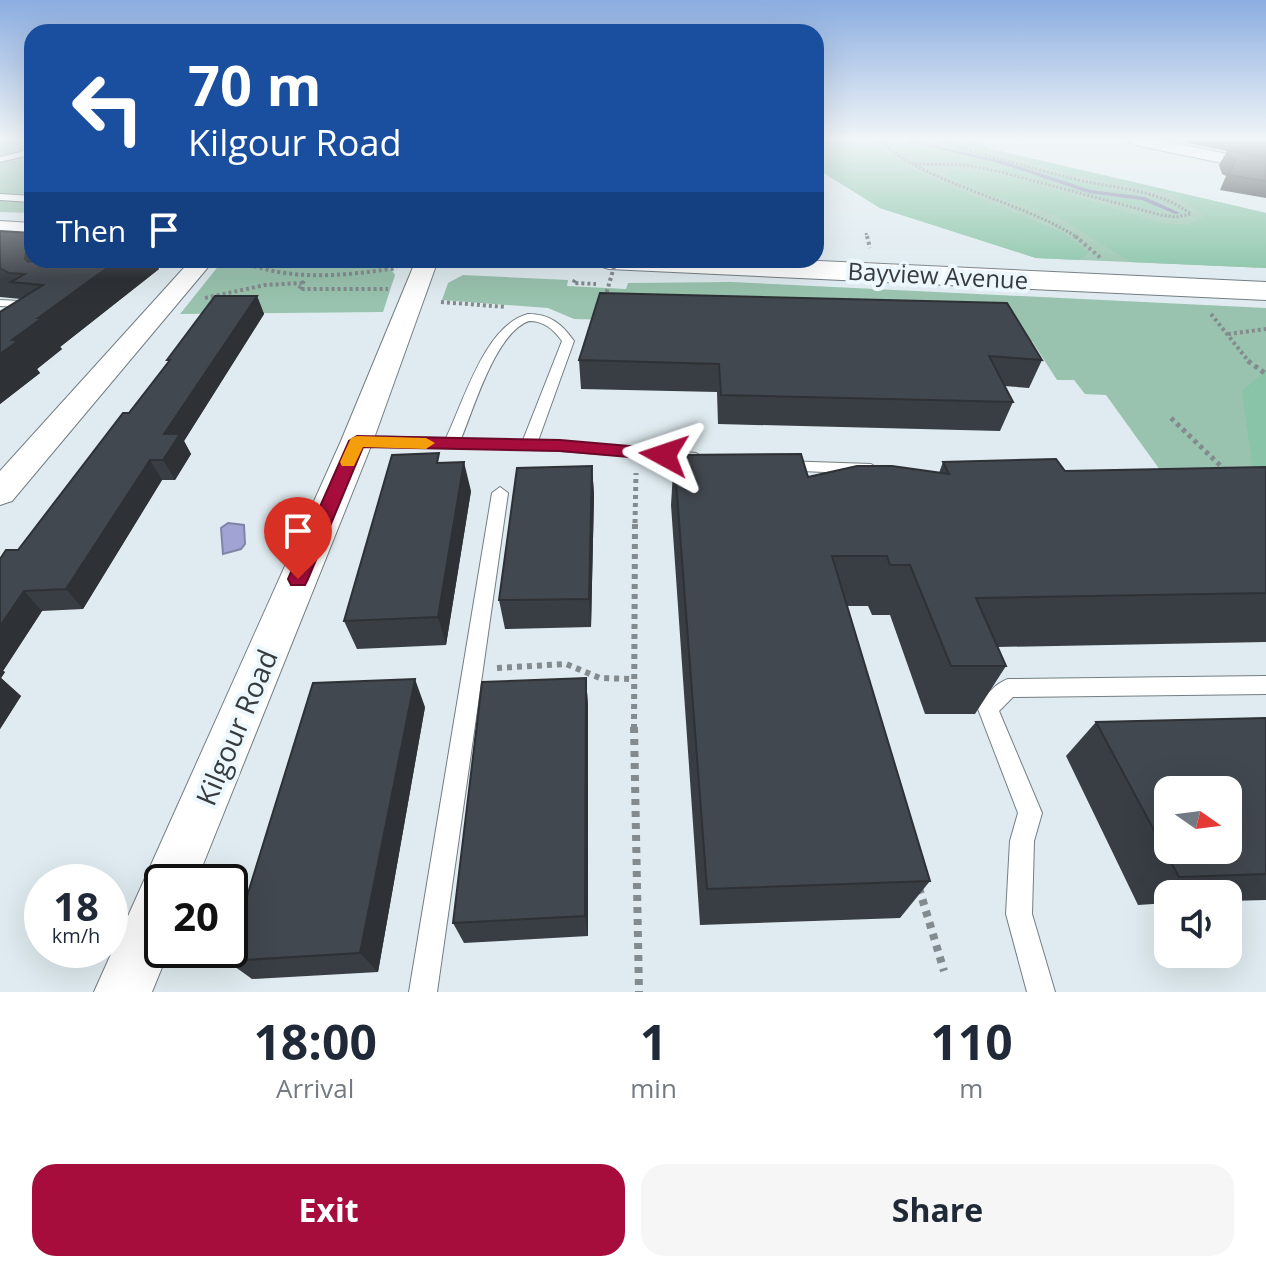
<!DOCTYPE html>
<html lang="en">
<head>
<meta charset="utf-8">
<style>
	body { margin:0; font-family:"Open Sans",sans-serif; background:#f6f6f7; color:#1f2937; height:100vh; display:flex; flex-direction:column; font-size:30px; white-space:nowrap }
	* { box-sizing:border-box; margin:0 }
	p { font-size:26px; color:#747a83 }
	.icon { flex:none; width:44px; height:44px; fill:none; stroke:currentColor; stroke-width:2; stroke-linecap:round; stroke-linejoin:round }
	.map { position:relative; height:992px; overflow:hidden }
	.sheet { display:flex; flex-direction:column; background:#fff; flex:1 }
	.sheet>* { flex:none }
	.banner { position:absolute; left:24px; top:24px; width:800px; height:244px; border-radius:24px; box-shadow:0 8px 32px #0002; background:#1a4fa0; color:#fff; overflow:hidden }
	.needle { width:52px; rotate:104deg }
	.tools { position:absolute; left:1154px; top:776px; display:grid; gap:16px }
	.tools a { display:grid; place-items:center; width:88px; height:88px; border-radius:16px; background:#fff; box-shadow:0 8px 32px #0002; font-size:40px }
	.speed { position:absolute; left:24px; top:864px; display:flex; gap:16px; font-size:40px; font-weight:700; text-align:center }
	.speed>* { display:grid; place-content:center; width:104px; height:104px; border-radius:50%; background:#fff; box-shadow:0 8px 32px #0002; line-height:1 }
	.speed small { font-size:20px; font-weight:400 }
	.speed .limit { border:4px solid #111; border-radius:12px; background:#fff; color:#111 }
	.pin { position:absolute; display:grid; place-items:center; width:68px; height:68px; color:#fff; margin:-82px -34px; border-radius:50% 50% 50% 0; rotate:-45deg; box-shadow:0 0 8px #0007 }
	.pin .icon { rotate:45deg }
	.me { position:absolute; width:88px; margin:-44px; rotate:275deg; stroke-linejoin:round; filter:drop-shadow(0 0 6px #0008) }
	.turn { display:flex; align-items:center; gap:28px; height:168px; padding:0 32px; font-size:36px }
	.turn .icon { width:104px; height:104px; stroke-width:2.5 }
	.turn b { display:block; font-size:56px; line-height:68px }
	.then { display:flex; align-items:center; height:76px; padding:0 32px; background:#0003; gap:16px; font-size:30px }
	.eta { display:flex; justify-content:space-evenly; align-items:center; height:136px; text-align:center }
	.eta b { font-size:48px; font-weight:700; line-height:56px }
	.cta { display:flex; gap:16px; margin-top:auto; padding:16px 32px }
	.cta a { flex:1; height:92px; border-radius:24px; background:#a60d3d; color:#fff; font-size:32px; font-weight:700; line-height:92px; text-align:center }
	.cta a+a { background:#f6f6f7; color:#1f2937 }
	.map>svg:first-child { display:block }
	.green { fill:#99c3ae }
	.forest { fill:#8ac4a8 }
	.water { fill:#a1a3d4; stroke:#8184a7; stroke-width:2 }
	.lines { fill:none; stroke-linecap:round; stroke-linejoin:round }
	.stream { fill:#8184a7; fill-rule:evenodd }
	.lane-casing { stroke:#737e83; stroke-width:2 }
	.street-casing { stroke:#737e83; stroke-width:2 }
	.secondary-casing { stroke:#737e83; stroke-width:2 }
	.path-far4 { stroke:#838b8e; stroke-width:3; stroke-dasharray:2 2; stroke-linecap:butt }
	.path-far3 { stroke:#838b8e; stroke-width:4; stroke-dasharray:3 3; stroke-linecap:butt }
	.path-far2 { stroke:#838b8e; stroke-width:5; stroke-dasharray:4 4; stroke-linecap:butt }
	.path-far1 { stroke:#838b8e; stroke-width:6; stroke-dasharray:5 5; stroke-linecap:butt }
	.path { stroke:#838b8e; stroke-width:8; stroke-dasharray:6 6; stroke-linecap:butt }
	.lane { fill:#fff; fill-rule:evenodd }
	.street { fill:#fff; fill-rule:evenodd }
	.secondary { fill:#fff; fill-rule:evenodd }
	.path-bridge { stroke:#838b8e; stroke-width:4; stroke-dasharray:3 3; stroke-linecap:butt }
	.wall { fill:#393e44 }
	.shaded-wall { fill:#2e3237 }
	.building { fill:#42484f; stroke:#2e3237; stroke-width:2; fill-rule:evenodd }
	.route { fill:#a60d3d; stroke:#6c0828; stroke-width:2 }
	.slow { fill:#f59e0b }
	.labels { text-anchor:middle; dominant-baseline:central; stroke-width:8; stroke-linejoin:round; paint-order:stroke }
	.far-street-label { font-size:24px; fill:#373b3d; stroke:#ecf8fd }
	.street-label { font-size:28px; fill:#373b3d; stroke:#ecf8fd }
</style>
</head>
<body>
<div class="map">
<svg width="1266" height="992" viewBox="0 0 1266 992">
	<rect width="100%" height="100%" fill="#dfebf0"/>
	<path class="green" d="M 0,140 L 32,140 L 32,213 L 0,212 Z
		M 816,140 L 967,140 L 991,149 L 1266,213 L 1266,268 L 1036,258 L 880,208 L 816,168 Z
		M 227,260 L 370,262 L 391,269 L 395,275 L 383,312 L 180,314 L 220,264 Z
		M 463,275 L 568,280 L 567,286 L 626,289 L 628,283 L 731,282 L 1266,308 L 1266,502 L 1173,488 L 1106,395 L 1085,394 L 1074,380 L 1057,380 L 1032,341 L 1018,340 L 1003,330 L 574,319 L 548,308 L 442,300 L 448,283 Z"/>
	<path class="forest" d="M 816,140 L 869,140 L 910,169 L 1061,232 L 1089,252 L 1079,260 L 1036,258 L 880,208 L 816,168 Z
		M 890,140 L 927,140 L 1136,195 L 1165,212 L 1090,195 L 987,166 L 921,161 L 889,144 Z
		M 948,140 L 967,140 L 991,149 L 1266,213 L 1266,268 L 1131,262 L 1055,215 L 993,196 L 948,177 L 949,170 L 990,173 L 1027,181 L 1161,223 L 1188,225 L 1205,216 L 1174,194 L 1084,178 Z
		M 1266,370 L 1266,502 L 1256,495 L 1242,391 Z"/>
	<path class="water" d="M 228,523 L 244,525 L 245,544 L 241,549 L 223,554 L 221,528 Z"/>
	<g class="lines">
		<path class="stream" d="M 902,140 L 910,140 L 1006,162 L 1091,190 L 1145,197 L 1180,213 L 1175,214 L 1142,200 L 1088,193 L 1002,164 Z"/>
		<defs>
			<path id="lane" d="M 32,149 L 32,154 L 0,162 L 0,157 Z
				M 0,194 L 32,196 L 32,202 L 0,200 Z
				M 0,300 L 20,301 L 26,304 L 20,307 L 0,306 Z
				M 528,314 C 550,314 562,324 574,341 L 538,441 L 696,453 L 704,458 L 701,462 L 560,451 L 352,444 L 350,441 L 357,436 L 446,438 C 464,401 485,325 528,314 ZM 529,321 C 544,321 553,329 562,341 L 523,440 L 461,439 C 474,408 496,332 529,321 Z
				M 783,461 L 871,464 L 879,469 L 871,474 L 778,470 L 775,466 L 778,462 Z
				M 500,487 L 508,493 L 437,992 L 409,992 L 492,493 Z
				M 1266,676 L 1266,694 L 1013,697 L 999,711 L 1042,813 L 1034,841 L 1032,914 L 1055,992 L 1027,992 L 1006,914 L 1010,841 L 1018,813 L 978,709 C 983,697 996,683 1008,679 Z"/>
			<path id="street" d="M 1127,140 L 1159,140 L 1266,162 L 1266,172 L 1135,145 Z
				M 191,260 L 214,260 L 12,501 L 0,505 L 0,471 Z
				M 416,260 L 438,260 L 373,441 L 196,882 L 162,882 L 162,950 L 169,950 L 152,992 L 94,992 L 341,441 Z"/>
			<path id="secondary" d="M 0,221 L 32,223 L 32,239 L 0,237 Z
				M 594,260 L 798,260 L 1266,282 L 1266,300 L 609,269 L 599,266 Z"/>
		</defs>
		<use href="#lane" class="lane-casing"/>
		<use href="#street" class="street-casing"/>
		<use href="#secondary" class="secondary-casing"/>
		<path class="path-far4" d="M 880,140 C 921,183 1023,201 1078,238
			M 915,164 L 965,165 L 997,171 L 1161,215 L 1176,217 L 1191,214 C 1158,189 1117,189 1079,180 C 1030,168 982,154 934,140
			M 866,233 L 867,238"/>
		<path class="path-far3" d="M 867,236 L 870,248
			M 1075,236 L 1102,259
			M 237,260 C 290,282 342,276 397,268
			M 575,280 L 573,283 L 596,284
			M 304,281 L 299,289 L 388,289
			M 205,298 L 265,285 L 302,283
			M 441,302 L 506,307
			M 1211,314 L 1250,363
			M 1228,334 L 1266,329"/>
		<path class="path-far2" d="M 1248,361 L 1266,374
			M 1171,418 L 1228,473
			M 635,523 L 636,473"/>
		<path class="path-far1" d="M 497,668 L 566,664 L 600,678 L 633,679
			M 634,729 L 635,521"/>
		<path class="path" d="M 634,727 L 639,992
			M 919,888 L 944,971"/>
		<use href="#lane" class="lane"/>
		<use href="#street" class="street"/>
		<use href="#secondary" class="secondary"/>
		<path class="path-bridge" d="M 605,298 L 616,260"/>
	</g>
	<path class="wall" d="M 1173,140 L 1266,140 L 1266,198 L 1220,190 L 1226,176 L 1222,174 L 1219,165 L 1227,151 Z
		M 0,231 L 32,260 L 159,269 L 60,347 L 62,349 L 37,369 L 40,373 L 0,404 L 0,312 L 21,299 L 0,297 Z
		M 600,293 L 1042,360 L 1029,388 L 1004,386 L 1013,402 L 1000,431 L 718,424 L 717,392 L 581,389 L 579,360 Z
		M 257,296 L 264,314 L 184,441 L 191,454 L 175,480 L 162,480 L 83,609 L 42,611 L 3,671 L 5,672 L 1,678 L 21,696 L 0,729 L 0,559 L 18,550 L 169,362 L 167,360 Z
		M 674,455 L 808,477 L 939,473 L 943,462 L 1065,471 L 1266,467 L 1266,642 L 997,647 L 1006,666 L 975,714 L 925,714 L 890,615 L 872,615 L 868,606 L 847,606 L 930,881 L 900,918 L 700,925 L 671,505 Z
		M 592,466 L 594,495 L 591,627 L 505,629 L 499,600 Z
		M 471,491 L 446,645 L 357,649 L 344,621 Z
		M 586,678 L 588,706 L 588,936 L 464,943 L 453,923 Z
		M 425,707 L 378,972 L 252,979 L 227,961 Z
		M 1266,718 L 1266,900 L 1228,901 L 1228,894 L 1168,894 L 1168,903 L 1138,905 L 1066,756 L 1096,722 Z"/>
	<path class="shaded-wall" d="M 32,249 L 32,260 L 70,260 L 43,285 L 25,259 L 26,252 Z
		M 118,260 L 155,260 L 159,269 L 60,347 L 62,349 L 37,369 L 40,373 L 0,404 L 0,354 L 12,340 L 38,318 Z
		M 257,296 L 264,314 L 184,441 L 191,454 L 175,480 L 163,460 L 164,434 Z
		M 150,460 L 162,480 L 83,609 L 66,589 Z
		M 464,462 L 471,491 L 446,645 L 438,617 Z
		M 592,466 L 594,495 L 591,627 L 589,599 Z
		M 24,591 L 42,611 L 3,671 L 5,672 L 1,678 L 21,696 L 0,729 L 0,626 Z
		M 586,678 L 588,706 L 588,936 L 585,916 Z
		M 415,679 L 425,707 L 378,972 L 360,953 Z"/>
	<path class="building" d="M 1251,140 L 1266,140 L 1266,143 Z
		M 1227,150 L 1266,158 L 1266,181 L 1229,175 L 1235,161 L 1230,158 Z
		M 0,231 L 32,233 L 32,249 L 26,252 L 25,259 L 28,262 L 39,260 L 118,260 L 38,318 L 42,318 L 12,340 L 18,341 L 0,354 L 0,312 L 43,285 L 11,282 L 25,274 L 9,273 L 0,268 Z
		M 600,293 L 1007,303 L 1042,360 L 989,356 L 1013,402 L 721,395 L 719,364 L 579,360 Z
		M 215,296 L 257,296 L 164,434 L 180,434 L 163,460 L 150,460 L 66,589 L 24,591 L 0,626 L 0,559 L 6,550 L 18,550 L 123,413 L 129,413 L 170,360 L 167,360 Z
		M 439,453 L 437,463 L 464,462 L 438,617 L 344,621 L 392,455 Z
		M 801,454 L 808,477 L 857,466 L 892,466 L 949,474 L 943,462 L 1056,459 L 1065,471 L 1266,467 L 1266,593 L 976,598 L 1006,666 L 951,666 L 910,565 L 890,565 L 887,556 L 832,556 L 930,881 L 707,889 L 674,455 Z
		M 592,466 L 589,599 L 499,600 L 517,468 Z
		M 586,678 L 585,916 L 453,923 L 482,682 Z
		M 415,679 L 360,953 L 227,961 L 313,683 Z
		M 1266,718 L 1266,874 L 1179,877 L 1096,722 ZM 1168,790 L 1228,790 L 1228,850 L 1168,850 Z"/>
	<linearGradient id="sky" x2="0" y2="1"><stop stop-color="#8bade0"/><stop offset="0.5" stop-color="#f1f6f8"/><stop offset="1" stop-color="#f1f6f8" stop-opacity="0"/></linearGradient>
	<rect width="1266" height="279" fill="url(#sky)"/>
	<path class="route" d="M 357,436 L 560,440 L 664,449 L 673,455 L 664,460 L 560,451 L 363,447 L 308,579 L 305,585 L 291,585 L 288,579 L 349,441 Z"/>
	<path class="slow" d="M 357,436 L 426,438 L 435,443 L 426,449 L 363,447 L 354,466 L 342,466 L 340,462 L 351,438 Z"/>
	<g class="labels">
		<g class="far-street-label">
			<text transform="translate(938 275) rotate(3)">Bayview Avenue</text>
		</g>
		<g class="street-label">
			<text transform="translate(236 727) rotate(-67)">Kilgour Road</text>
		</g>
	</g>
</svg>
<div class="tools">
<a><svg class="needle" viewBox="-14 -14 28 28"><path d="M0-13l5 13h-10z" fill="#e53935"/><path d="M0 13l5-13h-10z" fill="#747a83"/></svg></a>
<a><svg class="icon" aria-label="sound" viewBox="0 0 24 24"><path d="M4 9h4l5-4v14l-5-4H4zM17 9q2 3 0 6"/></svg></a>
</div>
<div class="speed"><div>18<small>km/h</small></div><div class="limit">20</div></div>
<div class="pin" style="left:298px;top:579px;background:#d93025"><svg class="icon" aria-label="arrive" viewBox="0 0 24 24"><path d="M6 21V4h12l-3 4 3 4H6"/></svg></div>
<svg class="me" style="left:664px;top:455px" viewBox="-20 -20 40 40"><path d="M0-17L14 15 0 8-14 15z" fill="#a60d3d" stroke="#fff" stroke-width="4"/></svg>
<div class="banner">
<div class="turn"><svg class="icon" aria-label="left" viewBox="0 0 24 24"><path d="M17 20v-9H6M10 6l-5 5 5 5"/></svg><div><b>70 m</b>Kilgour Road</div></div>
<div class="then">Then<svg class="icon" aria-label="arrive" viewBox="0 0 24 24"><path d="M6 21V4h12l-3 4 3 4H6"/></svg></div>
</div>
</div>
<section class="sheet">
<div class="eta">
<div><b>18:00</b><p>Arrival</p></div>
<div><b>1</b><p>min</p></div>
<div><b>110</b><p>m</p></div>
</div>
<div class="cta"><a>Exit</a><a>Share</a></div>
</section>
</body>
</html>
